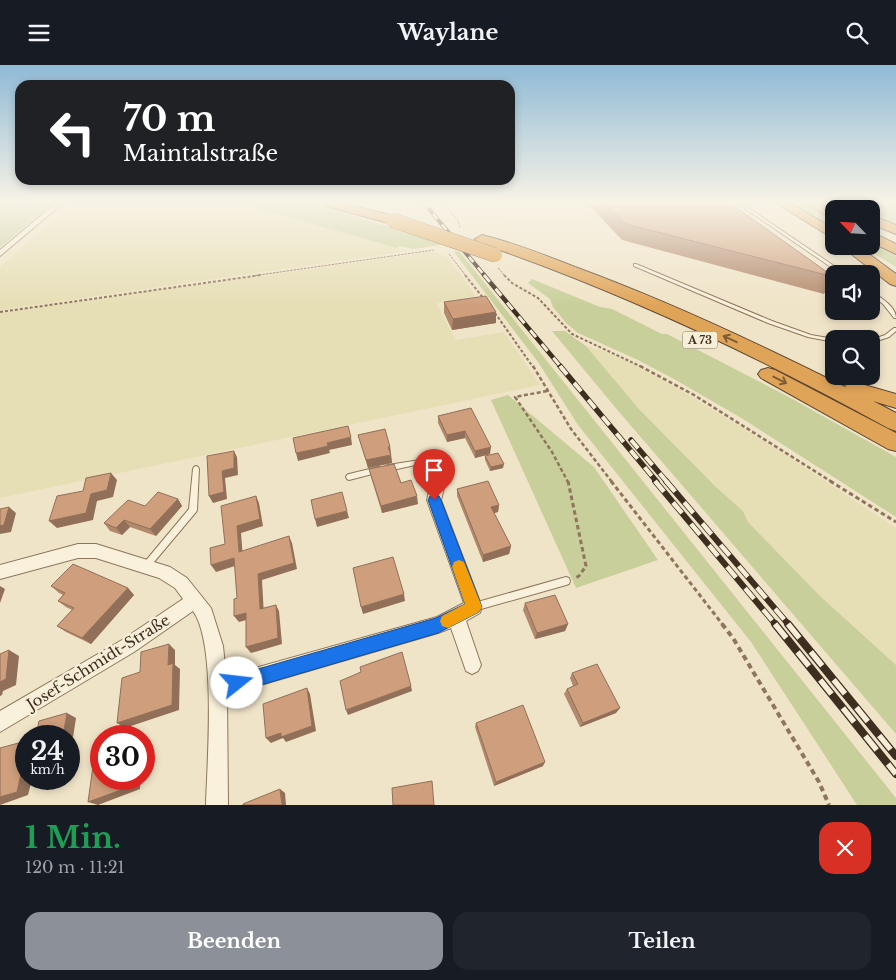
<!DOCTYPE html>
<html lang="de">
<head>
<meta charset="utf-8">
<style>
	body { margin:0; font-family:"Libre Baskerville",serif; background:#20242c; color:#f1f3f6; height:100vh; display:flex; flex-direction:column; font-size:19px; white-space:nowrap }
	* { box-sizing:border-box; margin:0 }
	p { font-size:16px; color:#9ea1a6 }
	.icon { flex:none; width:28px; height:28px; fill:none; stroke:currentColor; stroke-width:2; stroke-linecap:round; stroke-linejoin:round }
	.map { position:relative; height:740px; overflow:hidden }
	.side { display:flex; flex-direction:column; background:#171b24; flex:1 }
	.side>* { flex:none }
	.hud { position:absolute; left:15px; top:15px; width:500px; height:105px; border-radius:15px; box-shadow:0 2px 8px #0003; background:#202124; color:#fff; overflow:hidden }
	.needle { width:32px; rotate:295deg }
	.fabs { position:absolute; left:825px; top:135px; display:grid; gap:10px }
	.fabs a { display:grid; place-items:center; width:55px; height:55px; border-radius:10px; background:#171b24; box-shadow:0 2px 8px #0003; font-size:25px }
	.speed { position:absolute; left:15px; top:660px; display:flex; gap:10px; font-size:25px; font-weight:700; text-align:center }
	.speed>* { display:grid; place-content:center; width:65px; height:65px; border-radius:50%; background:#171b24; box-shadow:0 2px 8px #0003; line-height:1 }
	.speed small { font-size:12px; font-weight:400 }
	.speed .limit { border:8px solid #d22; background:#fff; color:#111 }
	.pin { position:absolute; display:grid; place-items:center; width:42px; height:42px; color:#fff; margin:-51px -21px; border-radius:50% 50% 50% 0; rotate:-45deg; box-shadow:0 0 5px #0007 }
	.pin .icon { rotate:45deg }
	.me { position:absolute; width:55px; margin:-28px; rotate:74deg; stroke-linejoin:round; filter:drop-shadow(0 0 4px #0008) }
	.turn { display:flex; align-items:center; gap:18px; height:105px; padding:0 25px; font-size:22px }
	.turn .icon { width:65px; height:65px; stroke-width:2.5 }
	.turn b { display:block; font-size:35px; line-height:42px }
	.round { display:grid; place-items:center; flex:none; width:52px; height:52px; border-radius:15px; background:#20242c }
	.headline { display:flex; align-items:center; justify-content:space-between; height:85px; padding:0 25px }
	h1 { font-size:30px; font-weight:700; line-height:38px; color:#1e9e55 }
	.button { display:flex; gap:10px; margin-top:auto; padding:10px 25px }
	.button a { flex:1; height:58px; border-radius:15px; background:#8c9099; color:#fff; font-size:20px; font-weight:700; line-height:58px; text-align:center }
	.button a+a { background:#20242c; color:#f1f3f6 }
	header { display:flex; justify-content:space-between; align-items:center; height:65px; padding:0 25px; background:#171b24; font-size:22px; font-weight:700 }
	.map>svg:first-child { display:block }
	.farmland { fill:#e6deb5 }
	.green { fill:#c9cf9b }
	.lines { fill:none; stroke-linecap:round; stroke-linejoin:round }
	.lane-casing { stroke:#8d765c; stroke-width:2 }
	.street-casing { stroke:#8d765c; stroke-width:2 }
	.highway-casing { stroke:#5b4430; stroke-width:2 }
	.path-far4 { stroke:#8d765c; stroke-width:1; stroke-dasharray:2.5 1; stroke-linecap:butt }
	.path-far3 { stroke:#8d765c; stroke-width:2; stroke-dasharray:3 2; stroke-linecap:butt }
	.path-far2 { stroke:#8d765c; stroke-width:2.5; stroke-dasharray:4 2.5; stroke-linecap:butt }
	.path-far1 { stroke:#8d765c; stroke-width:3; stroke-dasharray:4.5 3; stroke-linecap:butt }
	.path { stroke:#8d765c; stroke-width:4; stroke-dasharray:5.5 4; stroke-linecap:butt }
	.lane { fill:#faf1dc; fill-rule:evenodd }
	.street { fill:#faf1dc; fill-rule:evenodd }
	.highway { fill:#e0a458; fill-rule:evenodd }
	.rail-far4-casing { stroke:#3d2e20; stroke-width:4 }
	.rail-far3-casing { stroke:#3d2e20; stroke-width:4.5 }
	.rail-far2-casing { stroke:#3d2e20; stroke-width:5.5 }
	.rail-far1-casing { stroke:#3d2e20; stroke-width:6 }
	.rail-casing { stroke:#3d2e20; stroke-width:8 }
	.rail-far4 { stroke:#f7eed8; stroke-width:2.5; stroke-dasharray:7; stroke-linecap:butt }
	.rail-far3 { stroke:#f7eed8; stroke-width:3; stroke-dasharray:9; stroke-linecap:butt }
	.rail-far2 { stroke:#f7eed8; stroke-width:4; stroke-dasharray:11; stroke-linecap:butt }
	.rail-far1 { stroke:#f7eed8; stroke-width:4.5; stroke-dasharray:14; stroke-linecap:butt }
	.rail { stroke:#f7eed8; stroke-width:5.5; stroke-dasharray:18; stroke-linecap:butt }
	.highway-bridge-casing { stroke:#5b4430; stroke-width:15; stroke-linecap:butt }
	.highway-bridge { stroke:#e0a458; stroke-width:14 }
	.wall { fill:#b2896c }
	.shaded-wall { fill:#916f58 }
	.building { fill:#cf9f7d; stroke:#916f58 }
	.oneway { stroke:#7e5d36 }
	.route { fill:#1a73e8; stroke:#114b97 }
	.slow { fill:#f59e0b }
	.labels { text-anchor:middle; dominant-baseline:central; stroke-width:5; stroke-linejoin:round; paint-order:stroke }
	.shield { fill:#f7eed8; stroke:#756857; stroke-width:1 }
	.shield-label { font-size:11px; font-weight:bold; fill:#3d2e20 }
	.near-street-label { font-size:15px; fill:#3d2e20; stroke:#f7eed8 }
</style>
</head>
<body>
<header><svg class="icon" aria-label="menu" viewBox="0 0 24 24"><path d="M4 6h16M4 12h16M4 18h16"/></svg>Waylane<svg class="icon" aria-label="search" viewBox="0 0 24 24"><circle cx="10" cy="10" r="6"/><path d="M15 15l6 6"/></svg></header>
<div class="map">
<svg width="896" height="740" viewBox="0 0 896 740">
	<rect width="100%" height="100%" fill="#f0e4c8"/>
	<path class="farmland" d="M 71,138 L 239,138 L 408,186 L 0,245 L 0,202 Z
		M 429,187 L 438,188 L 448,193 L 476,231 L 436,238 L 456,275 L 504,267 L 540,320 L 0,433 L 0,248 Z
		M 586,281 L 604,286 L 626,295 L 689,330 L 783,388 L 896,463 L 896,600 L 820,531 L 748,457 L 743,446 L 716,422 L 639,344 Z"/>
	<path class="green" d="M 41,138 L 54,138 L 0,182 L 0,142 Z
		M 239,138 L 310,138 L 446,179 L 414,184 L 399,181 L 397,183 Z
		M 789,138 L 802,138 L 834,156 L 834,165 Z
		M 840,138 L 890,138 L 896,139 L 896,163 L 871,152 L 871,144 L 854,144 Z
		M 871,177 L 896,191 L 896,202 L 861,181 L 871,181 Z
		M 459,186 L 896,733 L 896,740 L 857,740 L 751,577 L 578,360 L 538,297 L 454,187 Z
		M 532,214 L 600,242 L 612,244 L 662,269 L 667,269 L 787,331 L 896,392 L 896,452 L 743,354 L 674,314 L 638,295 L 578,268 L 566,258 L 553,242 L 550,234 L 528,218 Z
		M 552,266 L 565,266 L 586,281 L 639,344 L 716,422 L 743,446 L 748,457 L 820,531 L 896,600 L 896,669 L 614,341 Z
		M 508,330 L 594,402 L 658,495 L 576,523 L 491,335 Z"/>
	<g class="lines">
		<defs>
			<path id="lane" d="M 737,138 L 741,138 L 846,209 L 841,209 Z
				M 634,199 L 636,199 L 772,256 L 811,270 L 834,274 L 834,277 L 808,272 L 768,258 L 634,201 Z
				M 871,227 C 881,232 896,242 896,253 L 894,253 L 883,239 L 871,230 Z
				M 894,263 L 896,263 L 896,266 L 889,272 L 871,278 L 871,275 L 885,270 Z
				M 420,395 L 443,396 L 445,396 L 446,398 L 445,400 L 443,400 L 420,399 L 388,406 L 386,405 L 385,403 L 386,401 L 388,400 Z
				M 196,401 L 198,402 L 199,404 L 197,445 L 196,447 L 149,503 L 146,505 L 143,503 L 142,501 L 143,499 L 189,444 L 193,404 L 194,402 Z
				M 378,402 L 380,403 L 381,405 L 380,407 L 349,415 L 347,414 L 346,412 L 347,410 L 349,409 Z
				M 566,512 L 569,513 L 570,516 L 569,519 L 566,520 L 474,546 L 471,545 L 470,542 L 471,539 L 474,538 Z"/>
			<path id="street" d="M 56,138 L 63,138 L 0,191 L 0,185 Z
				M 443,393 L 448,394 L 450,398 L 441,435 L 482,542 L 480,548 L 466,556 L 481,600 L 478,606 L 472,609 L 466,606 L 451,563 L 438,568 L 227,630 L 228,740 L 206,740 C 207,697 217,579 193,546 L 134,587 L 0,667 L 0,646 L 122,575 L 183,534 L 175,523 L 159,513 L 96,493 L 78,493 L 0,514 L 0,500 L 78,479 L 96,479 L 170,502 L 187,513 L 211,543 L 223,581 L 226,611 L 437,552 L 464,538 L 427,435 L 436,398 L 438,394 Z"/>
			<path id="highway" d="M 324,138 L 343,138 L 397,152 L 399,155 L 392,159 L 326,141 Z
				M 776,138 L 790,138 L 834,164 L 834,174 Z
				M 804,138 L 819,138 L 834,146 L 834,155 Z
				M 871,150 L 896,160 L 896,169 L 871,159 Z
				M 871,167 L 896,179 L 896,189 L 871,177 Z
				M 482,170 C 514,178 545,190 575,202 C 668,236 757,278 845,322 L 847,319 L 854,317 L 896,329 L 896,343 L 873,336 L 896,348 L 896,366 L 888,363 C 756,290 620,226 477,177 L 475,174 Z
				M 841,181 L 858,181 L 896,209 L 896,221 L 890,219 Z
				M 768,303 L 775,305 L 896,368 L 896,386 L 888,384 L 761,313 L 758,309 L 761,305 Z"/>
		</defs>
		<use href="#lane" class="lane-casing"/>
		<use href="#street" class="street-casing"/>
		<use href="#highway" class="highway-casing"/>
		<path class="path-far4" d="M 443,138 L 458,155 L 460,163
			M 0,140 L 25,138
			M 449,189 L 466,211
			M 498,203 L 505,211
			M 252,211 L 434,185"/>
		<path class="path-far3" d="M 465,210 L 484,234
			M 504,210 L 512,218 L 538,233 L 572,269 L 642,302
			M 0,247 L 261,210
			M 495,248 L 533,302"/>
		<path class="path-far2" d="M 533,301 L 571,364 L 612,417
			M 640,301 L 694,330 L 832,417
			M 547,326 L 515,332 L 552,387 L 568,417"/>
		<path class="path-far1" d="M 568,416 L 586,501 L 579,511 L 575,513
			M 611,416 L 723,560
			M 830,416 L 896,457"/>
		<path class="path" d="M 722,559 L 733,573 L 819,717 L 829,740"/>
		<use href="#lane" class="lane"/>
		<use href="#street" class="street"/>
		<use href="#highway" class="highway"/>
		<defs>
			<path id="rail-far4" d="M 424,138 L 485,211"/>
			<path id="rail-far3" d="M 484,210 L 561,302"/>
			<path id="rail-far2" d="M 560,301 L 657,417
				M 631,375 L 667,417"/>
			<path id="rail-far1" d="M 655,416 L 776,560
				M 666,416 L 789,560"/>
			<path id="rail" d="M 775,559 L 896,709
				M 788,559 L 896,691"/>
		</defs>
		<use href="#rail-far4" class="rail-far4-casing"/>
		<use href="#rail-far3" class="rail-far3-casing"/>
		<use href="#rail-far2" class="rail-far2-casing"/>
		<use href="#rail-far1" class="rail-far1-casing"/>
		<use href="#rail" class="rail-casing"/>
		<use href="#rail-far4" class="rail-far4"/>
		<use href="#rail-far3" class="rail-far3"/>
		<use href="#rail-far2" class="rail-far2"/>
		<use href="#rail-far1" class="rail-far1"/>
		<use href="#rail" class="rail"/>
		<defs>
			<path id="highway-bridge" d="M 392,155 L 495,190"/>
		</defs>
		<use href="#highway-bridge" class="highway-bridge-casing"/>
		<use href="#highway-bridge" class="highway-bridge"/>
	</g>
	<path class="wall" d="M 587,138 L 730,138 L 834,212 L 824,229 L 622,175 Z
		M 444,237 L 496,247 L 496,258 L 452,265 L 444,248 Z
		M 471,343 L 490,389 L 475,393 L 465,373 L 447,377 L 438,358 L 438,351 Z
		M 358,370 L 390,382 L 392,398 L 368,403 L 360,377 Z
		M 485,391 L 503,403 L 490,406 L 485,395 Z
		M 369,404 L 401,418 L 418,439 L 382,448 L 371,412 Z
		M 457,424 L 499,440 L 498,447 L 494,448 L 511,481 L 509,489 L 483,497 L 457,431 Z
		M 178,434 L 182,441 L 156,471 L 130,462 L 122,470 L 110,466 L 104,458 L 145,441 Z
		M 51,521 L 128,523 L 134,530 L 91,579 L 66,567 L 57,561 L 72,545 L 66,542 L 58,536 L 63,530 L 59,528 Z
		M 525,538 L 568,559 L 565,566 L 535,574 L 523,545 Z
		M 572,608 L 616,648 L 580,662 L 564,629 L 567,624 L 573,621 L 570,613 Z
		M 476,658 L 543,701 L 494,721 L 475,662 Z"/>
	<path class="shaded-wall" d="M 496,247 L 496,258 L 452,265 L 453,254 Z
		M 465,366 L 465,373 L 447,377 L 447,370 Z
		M 351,372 L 352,380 L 329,385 L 327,378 Z
		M 328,381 L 330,388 L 298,396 L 296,388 Z
		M 388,382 L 390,382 L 391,389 L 389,390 Z
		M 491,382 L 490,389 L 475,393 L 475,386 Z
		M 234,386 L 237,392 L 238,410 L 225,413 L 227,434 L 213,438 L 209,431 Z
		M 391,390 L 392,398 L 368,403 L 366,395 Z
		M 504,399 L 503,403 L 490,406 L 491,402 Z
		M 111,408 L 117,415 L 113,432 L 97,436 L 93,455 L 57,463 L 49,456 L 91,429 Z
		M 256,431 L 259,438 L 263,461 L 241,468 L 243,494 L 239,487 L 237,461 Z
		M 417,431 L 418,439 L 382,448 L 381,441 Z
		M 178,434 L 182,441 L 156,471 L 150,464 Z
		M 499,440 L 498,447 L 490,449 L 491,442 Z
		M 9,442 L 16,448 L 11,467 L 0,469 L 0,461 Z
		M 347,446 L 349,453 L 317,462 L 315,454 Z
		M 124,455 L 130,462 L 122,470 L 116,463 Z
		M 289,471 L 292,478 L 297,504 L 262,515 L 264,551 L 260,544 L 258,509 Z
		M 511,481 L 509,489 L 483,497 L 483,490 Z
		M 234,493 L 238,500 L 216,507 L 211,500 Z
		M 0,521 L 5,524 L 0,538 Z
		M 128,523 L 134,530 L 91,579 L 82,573 Z
		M 404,529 L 405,536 L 363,549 L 361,542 Z
		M 276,540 L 279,546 L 282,579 L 251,588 L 246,582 Z
		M 246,548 L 250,554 L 239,557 L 234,551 Z
		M 568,559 L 565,566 L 535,574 L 537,568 Z
		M 169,579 L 175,585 L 175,600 L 180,604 L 179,645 L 125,663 L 117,658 L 168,600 Z
		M 9,585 L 19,591 L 16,620 L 3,626 L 2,630 L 0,631 L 0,617 Z
		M 411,621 L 412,626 L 348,650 L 346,645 Z
		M 307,623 L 310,629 L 316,666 L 286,677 L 283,673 L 271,678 L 266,673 Z
		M 620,643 L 616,648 L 580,662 L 583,658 Z
		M 67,648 L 76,653 L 70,692 L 69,692 L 69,671 L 63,671 Z
		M 545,697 L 543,701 L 494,721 L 496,717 Z
		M 26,699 L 26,714 L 32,714 L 28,730 L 0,740 L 0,732 L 23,700 Z
		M 133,714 L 141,714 L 140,724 L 98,740 L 88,737 Z
		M 280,724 L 285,728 L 286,740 L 282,740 Z"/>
	<path class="building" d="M 605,138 L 730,138 L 834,212 L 626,159 Z
		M 486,231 L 496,247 L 453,254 L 444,237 Z
		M 471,343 L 491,382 L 475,386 L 465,366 L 447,370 L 438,351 Z
		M 348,361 L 351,372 L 327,378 L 328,381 L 316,384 L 296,388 L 293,373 Z
		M 385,364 L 390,382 L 388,382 L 391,390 L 366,395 L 358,370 Z
		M 234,386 L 234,403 L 222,406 L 224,427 L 209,431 L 207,391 Z
		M 498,388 L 504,399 L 491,402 L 485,391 Z
		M 394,399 L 401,418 L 411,415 L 417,431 L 381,441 L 369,404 Z
		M 111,408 L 107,425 L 91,429 L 86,448 L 49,456 L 57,431 L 83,426 L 86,413 Z
		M 488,416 L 499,440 L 491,442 L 511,481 L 483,490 L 457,424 Z
		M 158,427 L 178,434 L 150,464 L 124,455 L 116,463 L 104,458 L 128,435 L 145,441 Z
		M 342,427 L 347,446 L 315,454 L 311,435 Z
		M 256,431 L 260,454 L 237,461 L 239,487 L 289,471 L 294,498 L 258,509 L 260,544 L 276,540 L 278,573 L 246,582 L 246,548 L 234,551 L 234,534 L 237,533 L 234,493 L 211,500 L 210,483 L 225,479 L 221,441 Z
		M 9,442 L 4,460 L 0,461 L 0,444 Z
		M 393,492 L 404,529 L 361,542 L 353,503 Z
		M 73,499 L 128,523 L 82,573 L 57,561 L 74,543 L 58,536 L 65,528 L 51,521 Z
		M 555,530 L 568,559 L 537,568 L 525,538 Z
		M 169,579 L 168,600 L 173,598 L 172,640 L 117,658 L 122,613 L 140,607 L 141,587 Z
		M 9,585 L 6,614 L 0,617 L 0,589 Z
		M 402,587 L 411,621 L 346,645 L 340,616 L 361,607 L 360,602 Z
		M 597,599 L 620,643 L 583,658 L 567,624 L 578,619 L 572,608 Z
		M 307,623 L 312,661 L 281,672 L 281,668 L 266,673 L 263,639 Z
		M 523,640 L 545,697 L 496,717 L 476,658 Z
		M 67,648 L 63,671 L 36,671 L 39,656 Z
		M 26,676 L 26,699 L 23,700 L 17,727 L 0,732 L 0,683 Z
		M 101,692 L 101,714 L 133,714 L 132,721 L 88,737 L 94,694 Z
		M 432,716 L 434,740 L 393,740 L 392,723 Z
		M 280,724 L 282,740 L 243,740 L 243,739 Z"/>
	<defs><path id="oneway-shaft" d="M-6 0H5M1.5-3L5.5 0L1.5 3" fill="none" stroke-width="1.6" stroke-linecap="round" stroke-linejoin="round" transform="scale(1.25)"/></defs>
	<g class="oneway">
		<use href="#oneway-shaft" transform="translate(730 274) rotate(-155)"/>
		<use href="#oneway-shaft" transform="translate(780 315) rotate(27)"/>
	</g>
	<linearGradient id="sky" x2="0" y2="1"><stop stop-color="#8fbad6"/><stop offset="0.57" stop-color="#f8f3e6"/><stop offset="1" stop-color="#f8f3e6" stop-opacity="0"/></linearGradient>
	<rect width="896" height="241" fill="url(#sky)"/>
	<path class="route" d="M 434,430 L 439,431 L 441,435 L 482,542 L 479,547 L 438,568 L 237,627 L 231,624 L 228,618 L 231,612 L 237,610 L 436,553 L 465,539 L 428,435 L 430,431 Z"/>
	<path class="slow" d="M 459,495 L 464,497 L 482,542 L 479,547 L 448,563 L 442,561 L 440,556 L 442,551 L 465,539 L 452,502 L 454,497 Z"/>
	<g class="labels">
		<rect class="shield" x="682.5" y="266.5" width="35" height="17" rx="4"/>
		<g class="shield-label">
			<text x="700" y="275">A 73</text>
		</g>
		<g class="near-street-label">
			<text transform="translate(98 597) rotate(-32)">Josef-Schmidt-Straße</text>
		</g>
	</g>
</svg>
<div class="fabs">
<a><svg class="needle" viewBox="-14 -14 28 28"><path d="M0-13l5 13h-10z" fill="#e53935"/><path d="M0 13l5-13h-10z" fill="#9ea1a6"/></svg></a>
<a><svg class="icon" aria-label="sound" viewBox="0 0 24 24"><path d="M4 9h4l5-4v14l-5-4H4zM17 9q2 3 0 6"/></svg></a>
<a><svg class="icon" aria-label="search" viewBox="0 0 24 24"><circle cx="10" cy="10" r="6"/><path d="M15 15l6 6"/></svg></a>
</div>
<div class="speed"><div>24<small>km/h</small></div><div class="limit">30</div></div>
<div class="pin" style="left:434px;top:435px;background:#d93025"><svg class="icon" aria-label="arrive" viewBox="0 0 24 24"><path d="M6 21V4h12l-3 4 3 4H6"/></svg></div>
<svg class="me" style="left:237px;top:618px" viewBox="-20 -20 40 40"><circle r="19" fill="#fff"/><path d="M0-13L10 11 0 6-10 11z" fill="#1a73e8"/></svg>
<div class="hud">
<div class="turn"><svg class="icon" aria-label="left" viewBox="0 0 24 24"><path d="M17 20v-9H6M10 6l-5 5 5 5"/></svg><div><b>70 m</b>Maintalstraße</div></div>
</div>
</div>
<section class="side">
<div class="headline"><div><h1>1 Min.</h1><p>120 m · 11:21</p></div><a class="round" style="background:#d93025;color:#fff"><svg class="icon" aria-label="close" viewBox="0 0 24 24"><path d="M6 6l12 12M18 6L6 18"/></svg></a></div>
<div class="button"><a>Beenden</a><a>Teilen</a></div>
</section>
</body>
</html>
